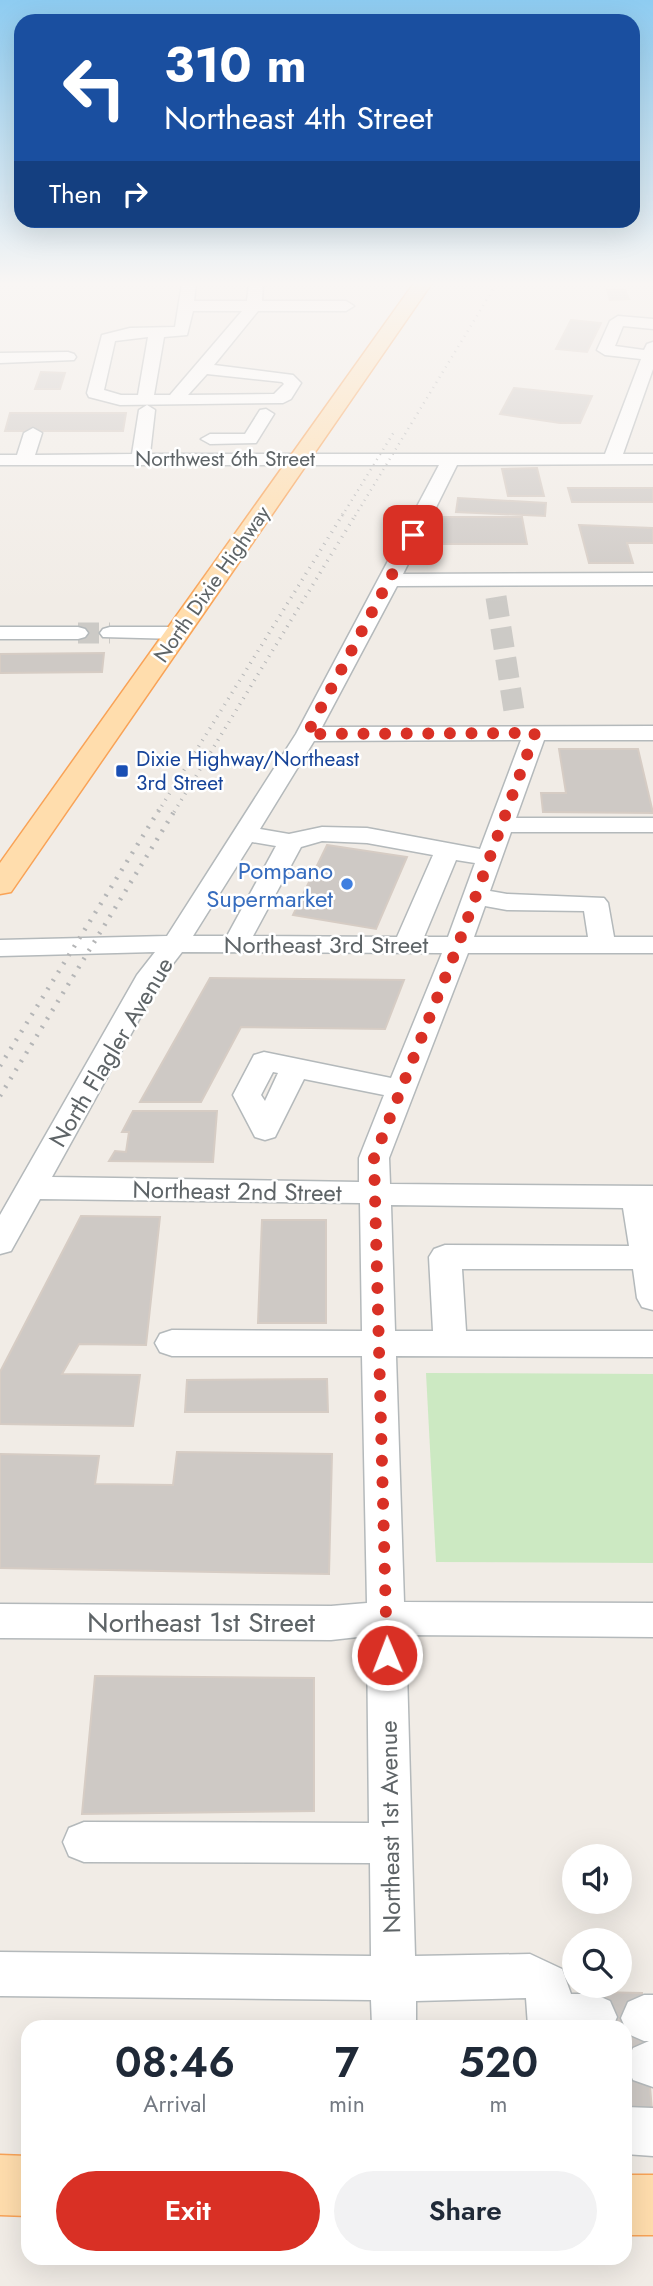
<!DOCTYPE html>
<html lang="en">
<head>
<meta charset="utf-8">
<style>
	body { margin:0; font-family:Jost,sans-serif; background:#f2f2f3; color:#1f2937; height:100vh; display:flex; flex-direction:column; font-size:26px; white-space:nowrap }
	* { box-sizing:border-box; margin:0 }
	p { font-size:23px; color:#747a83 }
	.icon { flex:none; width:38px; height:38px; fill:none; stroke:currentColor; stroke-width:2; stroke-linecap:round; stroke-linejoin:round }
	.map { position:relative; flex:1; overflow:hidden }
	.sheet { position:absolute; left:21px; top:2020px; width:611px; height:245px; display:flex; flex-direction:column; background:#fff; border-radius:21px; box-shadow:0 7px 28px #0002 }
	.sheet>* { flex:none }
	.banner { position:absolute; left:14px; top:14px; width:626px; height:214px; border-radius:21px; box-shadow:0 7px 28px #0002; background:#1a4fa0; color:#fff; overflow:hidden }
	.controls { position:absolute; left:562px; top:1844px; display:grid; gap:14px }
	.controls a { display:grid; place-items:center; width:70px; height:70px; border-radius:50%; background:#fff; box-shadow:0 7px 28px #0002; font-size:35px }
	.pin { position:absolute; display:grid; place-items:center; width:60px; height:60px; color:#fff; margin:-30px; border-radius:14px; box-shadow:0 4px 10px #0006 }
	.me { position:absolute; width:77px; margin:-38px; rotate:359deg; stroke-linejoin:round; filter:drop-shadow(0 0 5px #0008) }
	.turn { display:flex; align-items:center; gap:24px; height:147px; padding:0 35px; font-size:32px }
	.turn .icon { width:91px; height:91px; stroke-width:2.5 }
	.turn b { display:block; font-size:49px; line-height:60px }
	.then { display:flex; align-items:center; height:66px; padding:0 35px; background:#0003; gap:14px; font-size:26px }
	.eta { display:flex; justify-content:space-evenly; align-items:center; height:119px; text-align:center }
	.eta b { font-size:42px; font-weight:600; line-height:49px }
	.primary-button { display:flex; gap:14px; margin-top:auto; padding:14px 35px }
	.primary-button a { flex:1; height:80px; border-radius:42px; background:#d93025; color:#fff; font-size:28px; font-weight:600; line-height:80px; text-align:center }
	.primary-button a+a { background:#f2f2f3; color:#1f2937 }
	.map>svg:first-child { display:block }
	.green { fill:#cce9c2 }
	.building { fill:#cec9c5; stroke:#d6ccc4; stroke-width:2 }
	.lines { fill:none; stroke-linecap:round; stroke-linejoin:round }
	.minor-tunnel { stroke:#cccac6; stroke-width:21; stroke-dasharray:21 10; stroke-linecap:butt }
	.minor-casing { stroke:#b4b9bb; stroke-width:3 }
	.major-casing { stroke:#f9a357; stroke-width:3 }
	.minor { fill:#fff; fill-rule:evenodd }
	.major { fill:#ffddad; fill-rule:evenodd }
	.rail-far2 { stroke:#b5b6b7; stroke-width:2.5; stroke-dasharray:1 5; stroke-linecap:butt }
	.rail-far1 { stroke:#b5b6b7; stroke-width:3.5; stroke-dasharray:1 6; stroke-linecap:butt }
	.rail { stroke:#b5b6b7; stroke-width:4.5; stroke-dasharray:2 8; stroke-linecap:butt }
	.route { stroke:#d93025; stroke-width:12; stroke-dasharray:0 21.6 }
	.transit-dot { fill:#1a4fb4; stroke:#fff; stroke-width:2.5 }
	.shop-dot { fill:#3f7fe0; stroke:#fff; stroke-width:2.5 }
	.labels { text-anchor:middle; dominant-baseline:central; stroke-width:5; stroke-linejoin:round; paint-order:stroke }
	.far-street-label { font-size:21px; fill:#5e6467; stroke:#fff }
	.far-transit-label { font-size:21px; fill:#164399; stroke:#fff; text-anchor:start }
	.shop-label { font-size:24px; fill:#366cbe; stroke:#fff; text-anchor:end }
	.street-label { font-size:24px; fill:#5e6467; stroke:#fff }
	.near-street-label { font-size:28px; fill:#5e6467; stroke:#fff }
</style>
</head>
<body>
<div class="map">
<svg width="653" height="2286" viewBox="0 0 653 2286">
	<rect width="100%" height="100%" fill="#f1ece6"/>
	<path class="green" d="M 426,1373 L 653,1374 L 653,1563 L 436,1562 Z"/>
	<path class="building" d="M 607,290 L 625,290 L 629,299 L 610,300 Z
		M 571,320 L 601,323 L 587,352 L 556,349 Z
		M 41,372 L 65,373 L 60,389 L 35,389 Z
		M 514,388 L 592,396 L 580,423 L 560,423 L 500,414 Z
		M 10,413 L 126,413 L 123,431 L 5,431 Z
		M 537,468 L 544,496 L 508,496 L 502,469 Z
		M 568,488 L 653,488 L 653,502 L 572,502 Z
		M 458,498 L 546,503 L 545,516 L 456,512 Z
		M 435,517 L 522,517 L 527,544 L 438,544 Z
		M 579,525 L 653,528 L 653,543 L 627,543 L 633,563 L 589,563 Z
		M 104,653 L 102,672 L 0,673 L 0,654 Z
		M 559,749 L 638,749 L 653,813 L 543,812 L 541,793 L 566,793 Z
		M 327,845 L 407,857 L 376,929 L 293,915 Z
		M 210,978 L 404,980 L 385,1029 L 241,1027 L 201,1102 L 140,1102 Z
		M 133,1111 L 217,1111 L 213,1162 L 109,1161 L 115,1151 L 126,1152 L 129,1132 L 122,1132 Z
		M 81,1216 L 160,1217 L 146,1345 L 79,1344 L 62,1374 L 140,1375 L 133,1426 L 0,1424 L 0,1372 Z
		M 262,1220 L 326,1220 L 326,1323 L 258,1323 Z
		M 327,1379 L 328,1412 L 185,1412 L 187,1380 Z
		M 177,1452 L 332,1454 L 329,1574 L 0,1568 L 0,1454 L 99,1456 L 95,1484 L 173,1485 Z
		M 95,1676 L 314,1678 L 314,1811 L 82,1814 Z
		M 592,1992 L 642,1993 L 653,2122 L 625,2121 L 625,2026 L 595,2026 Z"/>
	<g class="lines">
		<path class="minor-tunnel" d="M 496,597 L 515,717
			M 78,633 L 110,633"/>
		<defs>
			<path id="minor" d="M 182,283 L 196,283 L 194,301 L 247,301 L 249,283 L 263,283 L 262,301 L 346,301 L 354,306 L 346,311 L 258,311 L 214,365 L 293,375 L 301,383 L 291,399 L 283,403 L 120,405 L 89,397 L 87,393 L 102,335 L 130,328 L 175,327 ZM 193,311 L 242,311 L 170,395 L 154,395 L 164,337 L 187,335 ZM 148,337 L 138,395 L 121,395 L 104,390 L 115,341 ZM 207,374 L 282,382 L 284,384 L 274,394 L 188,395 Z
				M 618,316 L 653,319 L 653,329 L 623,326 L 615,346 L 644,350 L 647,344 L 653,342 L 653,369 L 623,454 L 653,454 L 653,464 L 457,465 L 403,574 L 653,573 L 653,585 L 397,586 L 322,727 L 653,726 L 653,740 L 544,740 L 516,818 L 653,818 L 653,832 L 511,832 L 490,891 L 507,894 L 604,898 L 608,903 L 614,937 L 653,937 L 653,953 L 468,953 L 389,1158 L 390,1184 L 653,1186 L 653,1310 L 642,1307 L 637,1298 L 633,1269 L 462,1269 L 466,1331 L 653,1331 L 653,1357 L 396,1356 L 404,1602 L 653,1603 L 653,1637 L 406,1635 L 415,1956 L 530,1954 L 562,1969 L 571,1994 L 594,1994 L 610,2001 L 617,2017 L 613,2026 L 528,2026 L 526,1998 L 416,2001 L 416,2026 L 372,2026 L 371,2000 L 0,1996 L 0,1952 L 371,1956 L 370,1863 L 84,1862 L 69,1856 L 63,1842 L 69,1828 L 84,1822 L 369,1823 L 367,1636 L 331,1640 L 0,1638 L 0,1604 L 331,1606 L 367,1603 L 362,1356 L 172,1356 L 160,1352 L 155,1343 L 160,1334 L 172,1330 L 362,1331 L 360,1203 L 40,1199 L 11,1251 L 0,1254 L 0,1215 L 137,975 L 155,952 L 0,956 L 0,940 L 167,936 L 296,734 L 439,465 L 0,465 L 0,455 L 17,455 L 24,433 L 33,428 L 42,433 L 35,455 L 132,454 L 139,410 L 147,405 L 155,410 L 150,454 L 605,454 L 641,359 L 605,355 L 597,350 L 610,321 ZM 521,740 L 480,849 L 367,828 L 322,827 L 289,834 L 260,829 L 314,741 ZM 322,841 L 367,843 L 433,855 L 397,937 L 253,936 L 301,847 ZM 252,842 L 276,846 L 227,936 L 193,936 ZM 456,860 L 475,863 L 448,937 L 424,937 ZM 485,906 L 507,910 L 584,911 L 588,937 L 474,937 ZM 182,952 L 442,953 L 391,1078 L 264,1052 L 254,1055 L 233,1095 L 255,1137 L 265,1140 L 275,1137 L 304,1079 L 384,1095 L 359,1158 L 359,1182 L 52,1177 L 162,978 ZM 273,1072 L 278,1073 L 265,1101 L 261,1095 ZM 391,1205 L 623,1208 L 629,1246 L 445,1245 L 434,1249 L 429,1257 L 433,1331 L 395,1331 Z
				M 68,352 L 74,354 L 76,357 L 74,360 L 0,363 L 0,353 Z
				M 266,409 L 274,414 L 256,443 L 210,444 L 201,439 L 210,434 L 245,434 L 260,410 Z
				M 0,627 L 78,627 L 85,629 L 88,633 L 85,637 L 78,639 L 0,639 Z
				M 110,627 L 178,627 L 185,629 L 188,633 L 185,637 L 178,639 L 103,637 L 100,633 L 103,629 Z
				M 644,1995 L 653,1995 L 653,2041 L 644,2041 L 628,2034 L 621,2018 L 628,2002 Z
				M 649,2041 L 653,2041 L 653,2087 L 633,2080 L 626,2064 L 633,2048 Z
				M 625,2107 L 653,2108 L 653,2156 L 625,2154 Z"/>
			<path id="major" d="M 414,283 L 432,283 L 11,892 L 0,894 L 0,863 Z
				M 0,2155 L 28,2156 L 28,2216 L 0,2215 Z
				M 625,2175 L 653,2175 L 653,2235 L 625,2235 Z"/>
		</defs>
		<use href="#minor" class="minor-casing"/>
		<use href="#major" class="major-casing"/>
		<use href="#minor" class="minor"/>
		<use href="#major" class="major"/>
		<path class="rail-far2" d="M 342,516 L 394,432
			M 355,516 L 497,283"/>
		<path class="rail-far1" d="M 158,812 L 343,514
			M 174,812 L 356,514"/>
		<path class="rail" d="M 0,1066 L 159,810
			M 0,1096 L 175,810"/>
	</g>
	<linearGradient id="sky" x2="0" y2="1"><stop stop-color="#8eccf1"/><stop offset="0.47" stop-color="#f9f6f4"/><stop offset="1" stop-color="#f9f6f4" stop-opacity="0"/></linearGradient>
	<rect width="653" height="604" fill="url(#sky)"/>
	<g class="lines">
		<path class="route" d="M 387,1655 L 374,1158 L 458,945 L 535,733 L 307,734 L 413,535"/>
	</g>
	<rect class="transit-dot" x="115" y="764" width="14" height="14" rx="3.5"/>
	<circle class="shop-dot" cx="347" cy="884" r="7"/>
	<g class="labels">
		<g class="far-street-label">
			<text x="225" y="459">Northwest 6th Street</text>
			<text transform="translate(212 584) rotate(-55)">North Dixie Highway</text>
		</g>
		<g class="far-transit-label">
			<text x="136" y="759">Dixie Highway/Northeast<tspan x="136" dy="24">3rd Street</tspan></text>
		</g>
		<g class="shop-label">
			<text x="333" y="870">Pompano<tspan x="333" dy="28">Supermarket</tspan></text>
		</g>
		<g class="street-label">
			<text x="326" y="944">Northeast 3rd Street</text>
			<text transform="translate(111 1052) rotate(-59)">North Flagler Avenue</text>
			<text transform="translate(237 1191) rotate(1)">Northeast 2nd Street</text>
			<text transform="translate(390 1827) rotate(-91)">Northeast 1st Avenue</text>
		</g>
		<g class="near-street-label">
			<text x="201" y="1622">Northeast 1st Street</text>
		</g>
	</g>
</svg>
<div class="controls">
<a><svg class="icon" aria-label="sound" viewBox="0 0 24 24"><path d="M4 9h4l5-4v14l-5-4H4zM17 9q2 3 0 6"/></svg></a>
<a><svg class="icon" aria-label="search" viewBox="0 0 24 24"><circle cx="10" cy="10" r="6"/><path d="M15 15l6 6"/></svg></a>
</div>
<div class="pin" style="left:413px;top:535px;background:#d93025"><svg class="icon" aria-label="arrive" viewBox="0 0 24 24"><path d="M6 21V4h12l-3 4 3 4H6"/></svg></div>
<svg class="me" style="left:387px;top:1655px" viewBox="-20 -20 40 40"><circle r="17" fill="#d93025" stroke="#fff" stroke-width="3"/><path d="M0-11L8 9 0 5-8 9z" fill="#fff"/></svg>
<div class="banner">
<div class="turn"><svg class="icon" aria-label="left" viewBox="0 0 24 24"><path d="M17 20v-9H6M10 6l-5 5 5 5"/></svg><div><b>310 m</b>Northeast 4th Street</div></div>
<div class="then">Then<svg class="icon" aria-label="right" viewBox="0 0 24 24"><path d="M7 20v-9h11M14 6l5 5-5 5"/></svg></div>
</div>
<section class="sheet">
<div class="eta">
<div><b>08:46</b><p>Arrival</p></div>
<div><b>7</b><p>min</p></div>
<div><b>520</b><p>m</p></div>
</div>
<div class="primary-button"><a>Exit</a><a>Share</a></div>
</section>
</div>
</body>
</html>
